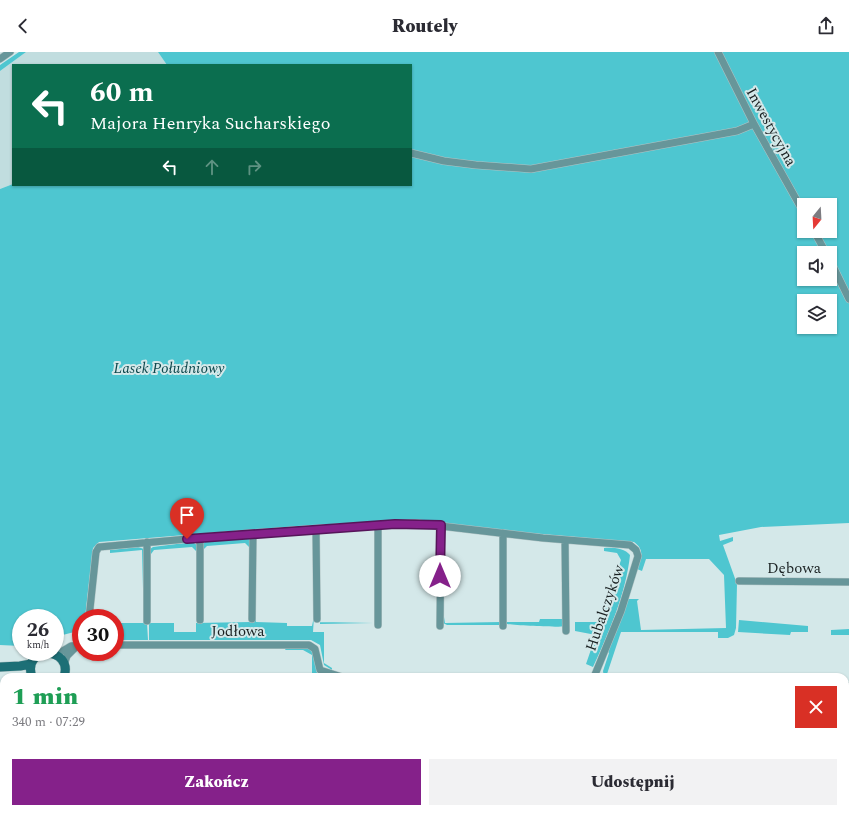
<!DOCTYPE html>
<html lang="pl">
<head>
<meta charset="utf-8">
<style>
	body { margin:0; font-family:Spectral,serif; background:#f2f2f3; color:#2b2b33; height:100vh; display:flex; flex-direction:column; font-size:15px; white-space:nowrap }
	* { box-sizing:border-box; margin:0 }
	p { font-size:13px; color:#7c7c81 }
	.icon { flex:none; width:22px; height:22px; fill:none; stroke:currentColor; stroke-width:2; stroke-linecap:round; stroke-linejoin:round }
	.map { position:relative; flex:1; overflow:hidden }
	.details { position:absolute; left:0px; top:621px; width:849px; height:140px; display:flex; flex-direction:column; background:#fff; border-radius:12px 12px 0 0; box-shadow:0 1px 3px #0004 }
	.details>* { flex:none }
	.hud { position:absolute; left:12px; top:12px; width:400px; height:122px; border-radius:0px; box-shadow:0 1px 3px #0004; background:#0b6e4f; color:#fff; overflow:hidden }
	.needle { width:26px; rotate:198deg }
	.buttons { position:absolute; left:797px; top:146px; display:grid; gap:8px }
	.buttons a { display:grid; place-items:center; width:40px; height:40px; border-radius:0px; background:#fff; box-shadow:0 1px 3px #0004; font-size:20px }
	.speed { position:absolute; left:12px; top:557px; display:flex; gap:8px; font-size:20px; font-weight:700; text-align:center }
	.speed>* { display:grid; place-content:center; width:52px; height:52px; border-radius:50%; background:#fff; box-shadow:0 1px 3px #0004; line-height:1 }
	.speed small { font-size:10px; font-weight:400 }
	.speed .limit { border:6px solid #d22; background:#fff; color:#111 }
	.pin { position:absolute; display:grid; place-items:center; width:34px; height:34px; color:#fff; margin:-41px -17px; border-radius:50% 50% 50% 0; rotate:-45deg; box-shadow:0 0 4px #0007 }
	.pin .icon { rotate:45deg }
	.me { position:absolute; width:44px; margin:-22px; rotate:0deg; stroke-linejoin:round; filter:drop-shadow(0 0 3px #0008) }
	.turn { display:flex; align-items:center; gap:14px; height:84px; padding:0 12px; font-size:18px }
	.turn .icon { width:52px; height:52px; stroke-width:2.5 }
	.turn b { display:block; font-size:28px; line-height:34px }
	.lanes { display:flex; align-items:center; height:38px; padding:0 12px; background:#0003; justify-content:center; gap:20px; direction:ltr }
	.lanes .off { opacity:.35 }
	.round { display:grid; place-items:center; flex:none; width:42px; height:42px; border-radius:0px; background:#f2f2f3 }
	.headline { display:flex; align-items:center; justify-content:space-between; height:68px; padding:0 12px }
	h1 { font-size:24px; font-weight:800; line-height:30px; color:#1e9e55 }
	.primary-button { display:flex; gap:8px; margin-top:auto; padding:8px 12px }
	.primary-button a { flex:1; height:46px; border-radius:0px; background:#85218a; color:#fff; font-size:16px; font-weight:800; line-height:46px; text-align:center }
	.primary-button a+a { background:#f2f2f3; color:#2b2b33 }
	header { display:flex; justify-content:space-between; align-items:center; height:52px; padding:0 12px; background:#fff; font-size:18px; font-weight:800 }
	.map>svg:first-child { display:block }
	.built { fill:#c1dddf }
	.green { fill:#4ec6d0; fill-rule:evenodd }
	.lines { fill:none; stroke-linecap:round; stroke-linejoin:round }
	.minor-casing { stroke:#b2c4c5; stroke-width:8 }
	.tertiary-casing { stroke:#b2c4c5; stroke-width:9 }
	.secondary-casing { stroke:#b2c4c5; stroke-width:10 }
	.minor { stroke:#67969a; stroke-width:7 }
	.tertiary { stroke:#67969a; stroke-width:8 }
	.secondary { stroke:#1d6f76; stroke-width:9 }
	.route-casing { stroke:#56155a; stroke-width:10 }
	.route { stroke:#85218a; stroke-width:7 }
	.labels { text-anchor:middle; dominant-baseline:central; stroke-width:4; stroke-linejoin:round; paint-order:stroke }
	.street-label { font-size:15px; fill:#181f20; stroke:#d4e8e9 }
	.park-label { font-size:15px; font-style:italic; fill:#0c474c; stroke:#d4e8e9 }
</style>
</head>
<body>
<header><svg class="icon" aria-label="back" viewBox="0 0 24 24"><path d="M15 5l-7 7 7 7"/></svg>Routely<svg class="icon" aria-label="share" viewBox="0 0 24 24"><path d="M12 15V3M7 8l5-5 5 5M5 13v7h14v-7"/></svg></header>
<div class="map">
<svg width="849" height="761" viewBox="0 0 849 761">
	<rect width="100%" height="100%" fill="#d4e8e9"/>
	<path class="built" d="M 26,0 L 158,0 L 167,13 L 13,13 L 13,132 L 0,137 L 0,19 Z
		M 81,757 L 535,757 L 534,761 L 83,761 Z"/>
	<path class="green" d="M 19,0 L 26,0 L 0,19 L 0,13 Z
		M 158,0 L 849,0 L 849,471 L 761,475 L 719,483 L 720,489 L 733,485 L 733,489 L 723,493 L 737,532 L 736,576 L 734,583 L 728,586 L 718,586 L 718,580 L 621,580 L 606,625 L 604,625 L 603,619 L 609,601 L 608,600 L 628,547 L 639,547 L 637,549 L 641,578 L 726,576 L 724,523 L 709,507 L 646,507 L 642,519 L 637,517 C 640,505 646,499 634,490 L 389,469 L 310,473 L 99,490 L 93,496 L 85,566 L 81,566 L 81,583 L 78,579 L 55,585 L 55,566 L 21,566 L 21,594 L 0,593 L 0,137 L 13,132 L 411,133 L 411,13 L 167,13 ZM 804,153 L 830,153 L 830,179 L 804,179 ZM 804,201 L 830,201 L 830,227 L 804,227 ZM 804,249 L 830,249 L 830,275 L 804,275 Z
		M 242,485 L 250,487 L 250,516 L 249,495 L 245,491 L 207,494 L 203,498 L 203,514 L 203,492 L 206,489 Z
		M 192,490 L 197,493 L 197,513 L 196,499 L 192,495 L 154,498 L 151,502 L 151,515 L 150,514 L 150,497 L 153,495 Z
		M 138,495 L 144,497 L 145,537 L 143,537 L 142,498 L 110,501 L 110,498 Z
		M 604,496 C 611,495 625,496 630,503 C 626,541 609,581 593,615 L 586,612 L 596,583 L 575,579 L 575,570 L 600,570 L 621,508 L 617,501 L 604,499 Z
		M 256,532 L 256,570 L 287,571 L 287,574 L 312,574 L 314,564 L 313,580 L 324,580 L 324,611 L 332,616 L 332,618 L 324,613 L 320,593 L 311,588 L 149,588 L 149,571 L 174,571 L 174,580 L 196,580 L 196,571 L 250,570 L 250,559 Z
		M 562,556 L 564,574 C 561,576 512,573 505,572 L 505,570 L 539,570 L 540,567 L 562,567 Z
		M 320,558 L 320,570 L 373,571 L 320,572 Z
		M 444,565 L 445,571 L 501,570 L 501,573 L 447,573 L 443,571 Z
		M 143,567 L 147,571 L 148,588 L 115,588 L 115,571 L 143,571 Z
		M 739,568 L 808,574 L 808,580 L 791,580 L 790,583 L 738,580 Z
		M 849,577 L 849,583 L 831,583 L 831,578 Z
		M 287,595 L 310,597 L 314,602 L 317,621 L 328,625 L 315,625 L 312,623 L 312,603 L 303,598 L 285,598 Z
		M 0,674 L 1,679 L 4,679 L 4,720 L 0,719 Z
		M 79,757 L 162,757 L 165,761 L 78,761 Z
		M 190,757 L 221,757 L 214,761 L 192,761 Z
		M 280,757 L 444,757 L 446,760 L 445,761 L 283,761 Z"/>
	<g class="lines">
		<defs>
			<path id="minor" d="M 718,0 L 754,72 L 804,161
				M 0,7 L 10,0
				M 411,101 L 444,109 L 476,113 L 531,117 L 737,79 L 754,72
				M 814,179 L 826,201
				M 830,208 L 849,247
				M 316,477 L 317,567
				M 503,481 L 503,574
				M 200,486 L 200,568
				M 565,488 L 566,579
				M 147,490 L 147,569
				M 739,529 L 849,530
				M 89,566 L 96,500 L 99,495 L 253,481 L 415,471 L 543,486 L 630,493 L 636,498 L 638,504 L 621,559 L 594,625
				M 252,567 L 253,481
				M 378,573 L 378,473
				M 440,574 L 441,473
				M 115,593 L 309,593 L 315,597 L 320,618 L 342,625
				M 56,603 L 71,594 L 81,593
				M 64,613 L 67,604 L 78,593
				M 845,634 L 849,634
				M 845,694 L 849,693
				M 0,721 L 4,722
				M 4,761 L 5,757"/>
			<path id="tertiary" d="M 546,761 L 549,757"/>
			<path id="secondary" d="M 0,615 L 20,614 L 31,612
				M 32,625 C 21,593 74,594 64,625
				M 625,757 L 639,761"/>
		</defs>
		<use href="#minor" class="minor-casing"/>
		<use href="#tertiary" class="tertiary-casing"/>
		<use href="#secondary" class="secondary-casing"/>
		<use href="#minor" class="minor"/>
		<use href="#tertiary" class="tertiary"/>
		<use href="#secondary" class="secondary"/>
	</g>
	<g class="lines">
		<defs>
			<path id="route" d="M 187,487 L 395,472 L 441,473 L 440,524"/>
		</defs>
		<use href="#route" class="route-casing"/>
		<use href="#route" class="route"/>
	</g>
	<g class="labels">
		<g class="street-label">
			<text transform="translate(771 75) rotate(61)">Inwestycyjna</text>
			<text x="794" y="516">Dębowa</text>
			<text transform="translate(605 556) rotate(-71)">Hubalczyków</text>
			<text x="238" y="579">Jodłowa</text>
		</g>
		<g class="park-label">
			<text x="169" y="316">Lasek Południowy</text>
		</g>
	</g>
</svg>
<div class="buttons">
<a><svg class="needle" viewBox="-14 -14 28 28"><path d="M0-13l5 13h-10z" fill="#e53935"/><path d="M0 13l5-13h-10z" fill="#7c7c81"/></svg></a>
<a><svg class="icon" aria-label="sound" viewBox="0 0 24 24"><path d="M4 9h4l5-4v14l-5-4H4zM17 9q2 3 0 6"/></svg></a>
<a><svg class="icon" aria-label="layers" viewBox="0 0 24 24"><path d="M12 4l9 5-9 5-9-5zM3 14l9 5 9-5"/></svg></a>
</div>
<div class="speed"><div>26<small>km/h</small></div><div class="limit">30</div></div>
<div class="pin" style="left:187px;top:487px;background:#d93025"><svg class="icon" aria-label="arrive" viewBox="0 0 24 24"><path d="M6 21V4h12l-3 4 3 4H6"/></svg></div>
<svg class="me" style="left:440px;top:524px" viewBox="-20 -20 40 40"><circle r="19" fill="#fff"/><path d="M0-13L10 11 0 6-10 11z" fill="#85218a"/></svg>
<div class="hud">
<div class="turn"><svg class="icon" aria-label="left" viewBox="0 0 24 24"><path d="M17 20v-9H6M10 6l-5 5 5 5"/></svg><div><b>60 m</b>Majora Henryka Sucharskiego</div></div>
<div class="lanes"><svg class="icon" aria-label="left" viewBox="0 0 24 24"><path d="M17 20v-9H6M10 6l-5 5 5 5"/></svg><svg class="icon off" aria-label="ahead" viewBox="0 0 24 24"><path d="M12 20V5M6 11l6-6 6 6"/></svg><svg class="icon off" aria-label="right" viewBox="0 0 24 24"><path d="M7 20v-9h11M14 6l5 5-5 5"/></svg></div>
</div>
<section class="details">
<div class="headline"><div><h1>1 min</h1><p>340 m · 07:29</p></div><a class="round" style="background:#d93025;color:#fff"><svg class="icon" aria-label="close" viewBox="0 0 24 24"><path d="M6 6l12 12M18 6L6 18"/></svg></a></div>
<div class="primary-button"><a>Zakończ</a><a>Udostępnij</a></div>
</section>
</div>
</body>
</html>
